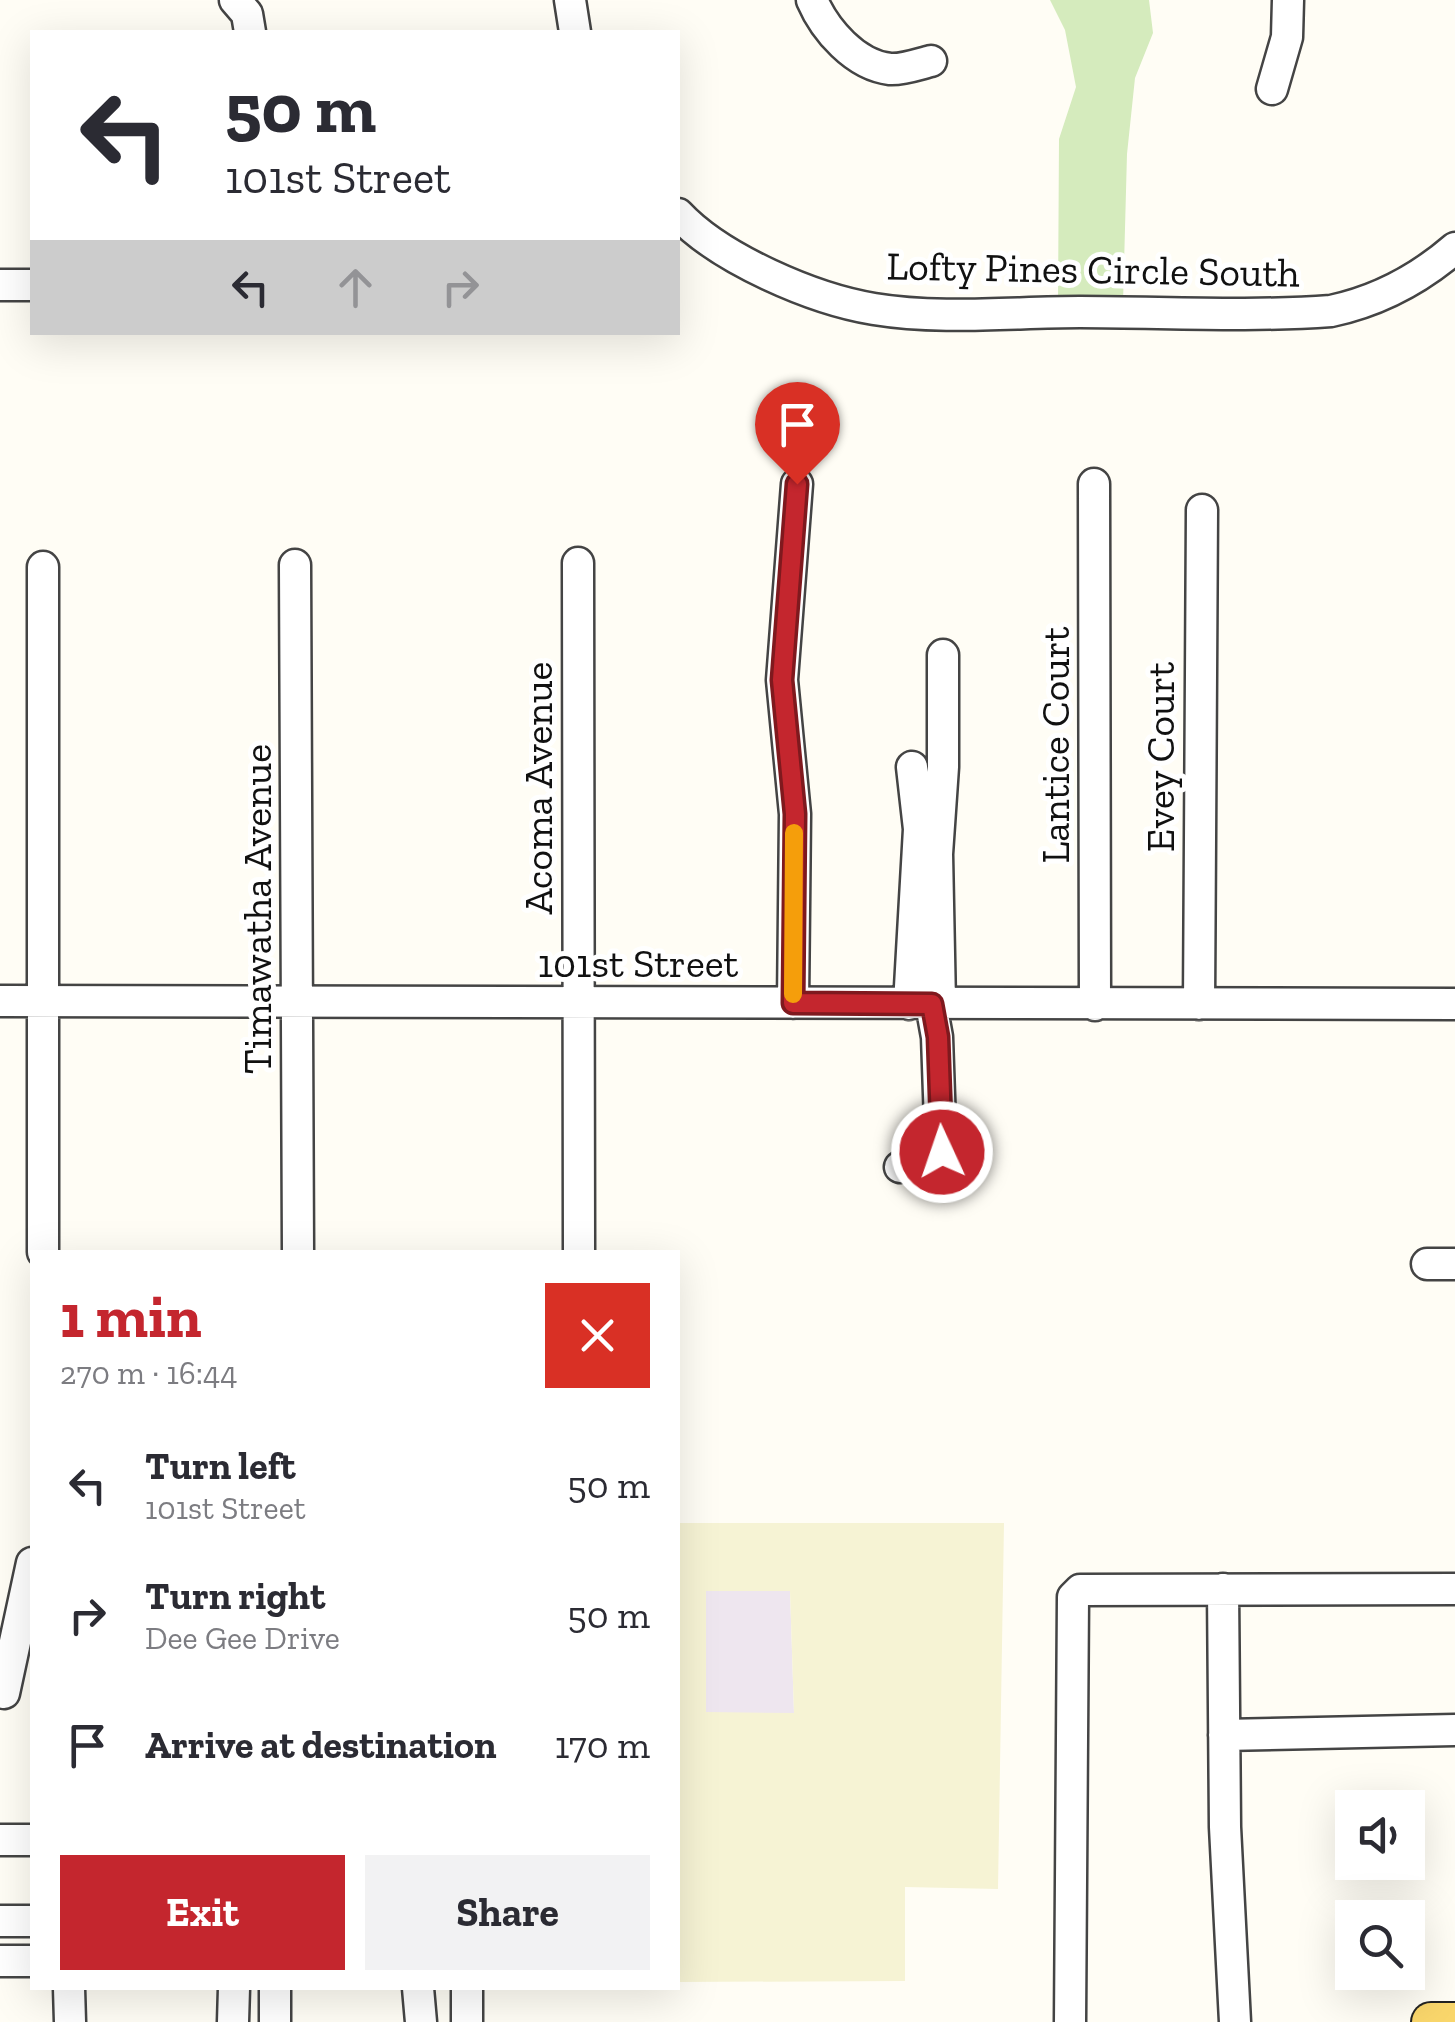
<!DOCTYPE html>
<html lang="en">
<head>
<meta charset="utf-8">
<style>
	body { margin:0; font-family:"Zilla Slab",serif; background:#f2f2f3; color:#2b2b33; height:100vh; display:flex; flex-direction:column; font-size:38px; white-space:nowrap }
	* { box-sizing:border-box; margin:0 }
	p { font-size:32px; color:#7c7c81 }
	.icon { flex:none; width:55px; height:55px; fill:none; stroke:currentColor; stroke-width:2; stroke-linecap:round; stroke-linejoin:round }
	.map { position:relative; flex:1; overflow:hidden }
	.panel { position:absolute; left:30px; top:1250px; width:650px; height:740px; display:flex; flex-direction:column; background:#fff; border-radius:0px; box-shadow:0 10px 40px #0002 }
	.panel>* { flex:none }
	.hud { position:absolute; left:30px; top:30px; width:650px; height:305px; border-radius:0px; box-shadow:0 10px 40px #0002; background:#fff; color:#2b2b33; overflow:hidden }
	.buttons { position:absolute; left:1335px; top:1790px; display:grid; gap:20px }
	.buttons a { display:grid; place-items:center; width:90px; height:90px; border-radius:0px; background:#fff; box-shadow:0 10px 40px #0002; font-size:50px }
	.pin { position:absolute; display:grid; place-items:center; width:85px; height:85px; color:#fff; margin:-102px -42px; border-radius:50% 50% 50% 0; rotate:-45deg; box-shadow:0 0 10px #0007 }
	.pin .icon { rotate:45deg }
	.me { position:absolute; width:110px; margin:-55px; rotate:357deg; stroke-linejoin:round; filter:drop-shadow(0 0 8px #0008) }
	.turn { display:flex; align-items:center; gap:35px; height:210px; padding:0 30px; font-size:45px }
	.turn .icon { width:130px; height:130px; stroke-width:2.5 }
	.turn b { display:block; font-size:70px; line-height:85px }
	.lanes { display:flex; align-items:center; height:95px; padding:0 30px; background:#0003; justify-content:center; gap:50px; direction:ltr }
	.lanes .off { opacity:.35 }
	.round { display:grid; place-items:center; flex:none; width:105px; height:105px; border-radius:0px; background:#f2f2f3 }
	.overview { display:flex; align-items:center; justify-content:space-between; height:170px; padding:0 30px }
	h1 { font-size:60px; font-weight:700; line-height:75px; color:#c4262e }
	.action { display:flex; gap:20px; margin-top:auto; padding:20px 30px }
	.action a { flex:1; height:115px; border-radius:0px; background:#c4262e; color:#fff; font-size:40px; font-weight:700; line-height:115px; text-align:center }
	.action a+a { background:#f2f2f3; color:#2b2b33 }
	ul { padding:0; list-style:none }
	li { display:flex; align-items:center; gap:30px; height:130px; padding:0 30px }
	li div { flex:1 }
	li b { display:block; font-size:38px }
	li em { font-style:normal }
	.map>svg:first-child { display:block }
	.industrial { fill:#eee6ef }
	.farmland { fill:#f6f3d4; fill-rule:evenodd }
	.green { fill:#d5ebbd }
	.lines { fill:none; stroke-linecap:round; stroke-linejoin:round }
	.minor-casing { stroke:#444; stroke-width:35 }
	.major-casing { stroke:#222; stroke-width:42 }
	.minor { stroke:#fff; stroke-width:30 }
	.major { stroke:#f9d66b; stroke-width:38 }
	.route-casing { stroke:#7f191e; stroke-width:25 }
	.route { stroke:#c4262e; stroke-width:18 }
	.slow { stroke:#f59e0b; stroke-width:18 }
	.labels { text-anchor:middle; dominant-baseline:central; stroke-width:10; stroke-linejoin:round; paint-order:stroke }
	.street-label { font-size:40px; fill:#111; stroke:#fff }
</style>
</head>
<body>
<div class="map">
<svg width="1455" height="2022" viewBox="0 0 1455 2022">
	<rect width="100%" height="100%" fill="#fffdf5"/>
	<path class="industrial" d="M 706,1590 L 790,1590 L 794,1713 L 706,1713 Z"/>
	<path class="farmland" d="M 678,1523 L 1004,1523 L 998,1889 L 905,1887 L 905,1981 L 678,1982 ZM 706,1591 L 790,1591 L 794,1713 L 706,1712 Z"/>
	<path class="green" d="M 1050,0 L 1149,0 L 1153,33 L 1135,78 L 1127,154 L 1123,303 L 1058,302 L 1059,139 L 1076,87 L 1065,30 Z"/>
	<g class="lines">
		<defs>
			<path id="minor" d="M 235,0 L 247,14 L 250,32
				M 570,0 L 575,32
				M 812,0 C 825,30 855,65 890,69 C 902,70 919,64 931,61
				M 1272,89 L 1287,37 L 1288,0
				M 678,214 C 720,259 813,299 874,309 C 941,320 1013,312 1080,312 C 1163,312 1247,317 1331,311 C 1378,301 1418,280 1455,248
				M 0,285 L 32,285
				M 1094,484 L 1095,1005
				M 578,563 L 579,1252
				M 295,565 L 298,1252
				M 0,1001 L 1455,1004
				M 793,1003 L 795,814 L 782,680 L 797,484
				M 909,1004 L 919,829 L 912,767
				M 940,1004 L 937,854 L 943,767 L 943,655
				M 1199,1004 L 1202,510
				M 900,1167 L 927,1163 L 941,1152 L 937,1037 L 931,1004
				M 43,1252 L 43,567
				M 1427,1264 L 1455,1264
				M 1223,1589 L 1225,1827 L 1235,2022
				M 4,1693 L 32,1563
				M 1224,1735 L 1455,1730
				M 0,1840 L 32,1840
				M 0,1921 L 32,1921
				M 0,1961 L 32,1961
				M 69,1988 L 70,2022
				M 418,1988 L 421,2022
				M 467,1988 L 467,2022
				M 233,2022 L 234,1988
				M 275,2022 L 275,1988
				M 1070,2022 L 1073,1597 L 1080,1590 L 1455,1589"/>
			<path id="major" d="M 1431,2022 L 1455,2022"/>
		</defs>
		<use href="#minor" class="minor-casing"/>
		<use href="#major" class="major-casing"/>
		<use href="#minor" class="minor"/>
		<use href="#major" class="major"/>
	</g>
	<g class="lines">
		<defs>
			<path id="route" d="M 797,484 L 782,680 L 795,814 L 793,1003 L 932,1004 L 938,1037 L 942,1152"/>
		</defs>
		<use href="#route" class="route-casing"/>
		<use href="#route" class="route"/>
		<path class="slow" d="M 793,994 L 794,833"/>
	</g>
	<g class="labels">
		<g class="street-label">
			<text transform="translate(1093 269) rotate(1)">Lofty Pines Circle South</text>
			<text transform="translate(1055 745) rotate(-90)">Lantice Court</text>
			<text transform="translate(1160 757) rotate(-90)">Evey Court</text>
			<text transform="translate(538 788) rotate(-90)">Acoma Avenue</text>
			<text transform="translate(257 909) rotate(-90)">Timawatha Avenue</text>
			<text x="638" y="963">101st Street</text>
		</g>
	</g>
</svg>
<div class="buttons">
<a><svg class="icon" aria-label="sound" viewBox="0 0 24 24"><path d="M4 9h4l5-4v14l-5-4H4zM17 9q2 3 0 6"/></svg></a>
<a><svg class="icon" aria-label="search" viewBox="0 0 24 24"><circle cx="10" cy="10" r="6"/><path d="M15 15l6 6"/></svg></a>
</div>
<div class="pin" style="left:797px;top:484px;background:#d93025"><svg class="icon" aria-label="arrive" viewBox="0 0 24 24"><path d="M6 21V4h12l-3 4 3 4H6"/></svg></div>
<svg class="me" style="left:942px;top:1152px" viewBox="-20 -20 40 40"><circle r="17" fill="#c4262e" stroke="#fff" stroke-width="3"/><path d="M0-11L8 9 0 5-8 9z" fill="#fff"/></svg>
<div class="hud">
<div class="turn"><svg class="icon" aria-label="left" viewBox="0 0 24 24"><path d="M17 20v-9H6M10 6l-5 5 5 5"/></svg><div><b>50 m</b>101st Street</div></div>
<div class="lanes"><svg class="icon" aria-label="left" viewBox="0 0 24 24"><path d="M17 20v-9H6M10 6l-5 5 5 5"/></svg><svg class="icon off" aria-label="ahead" viewBox="0 0 24 24"><path d="M12 20V5M6 11l6-6 6 6"/></svg><svg class="icon off" aria-label="right" viewBox="0 0 24 24"><path d="M7 20v-9h11M14 6l5 5-5 5"/></svg></div>
</div>
<section class="panel">
<div class="overview"><div><h1>1 min</h1><p>270 m · 16:44</p></div><a class="round" style="background:#d93025;color:#fff"><svg class="icon" aria-label="close" viewBox="0 0 24 24"><path d="M6 6l12 12M18 6L6 18"/></svg></a></div>
<ul>
<li><svg class="icon" aria-label="left" viewBox="0 0 24 24"><path d="M17 20v-9H6M10 6l-5 5 5 5"/></svg><div><b>Turn left</b><p>101st Street</p></div><em>50 m</em></li>
<li><svg class="icon" aria-label="right" viewBox="0 0 24 24"><path d="M7 20v-9h11M14 6l5 5-5 5"/></svg><div><b>Turn right</b><p>Dee Gee Drive</p></div><em>50 m</em></li>
<li><svg class="icon" aria-label="arrive" viewBox="0 0 24 24"><path d="M6 21V4h12l-3 4 3 4H6"/></svg><div><b>Arrive at destination</b></div><em>170 m</em></li>
</ul>
<div class="action"><a>Exit</a><a>Share</a></div>
</section>
</div>
</body>
</html>
